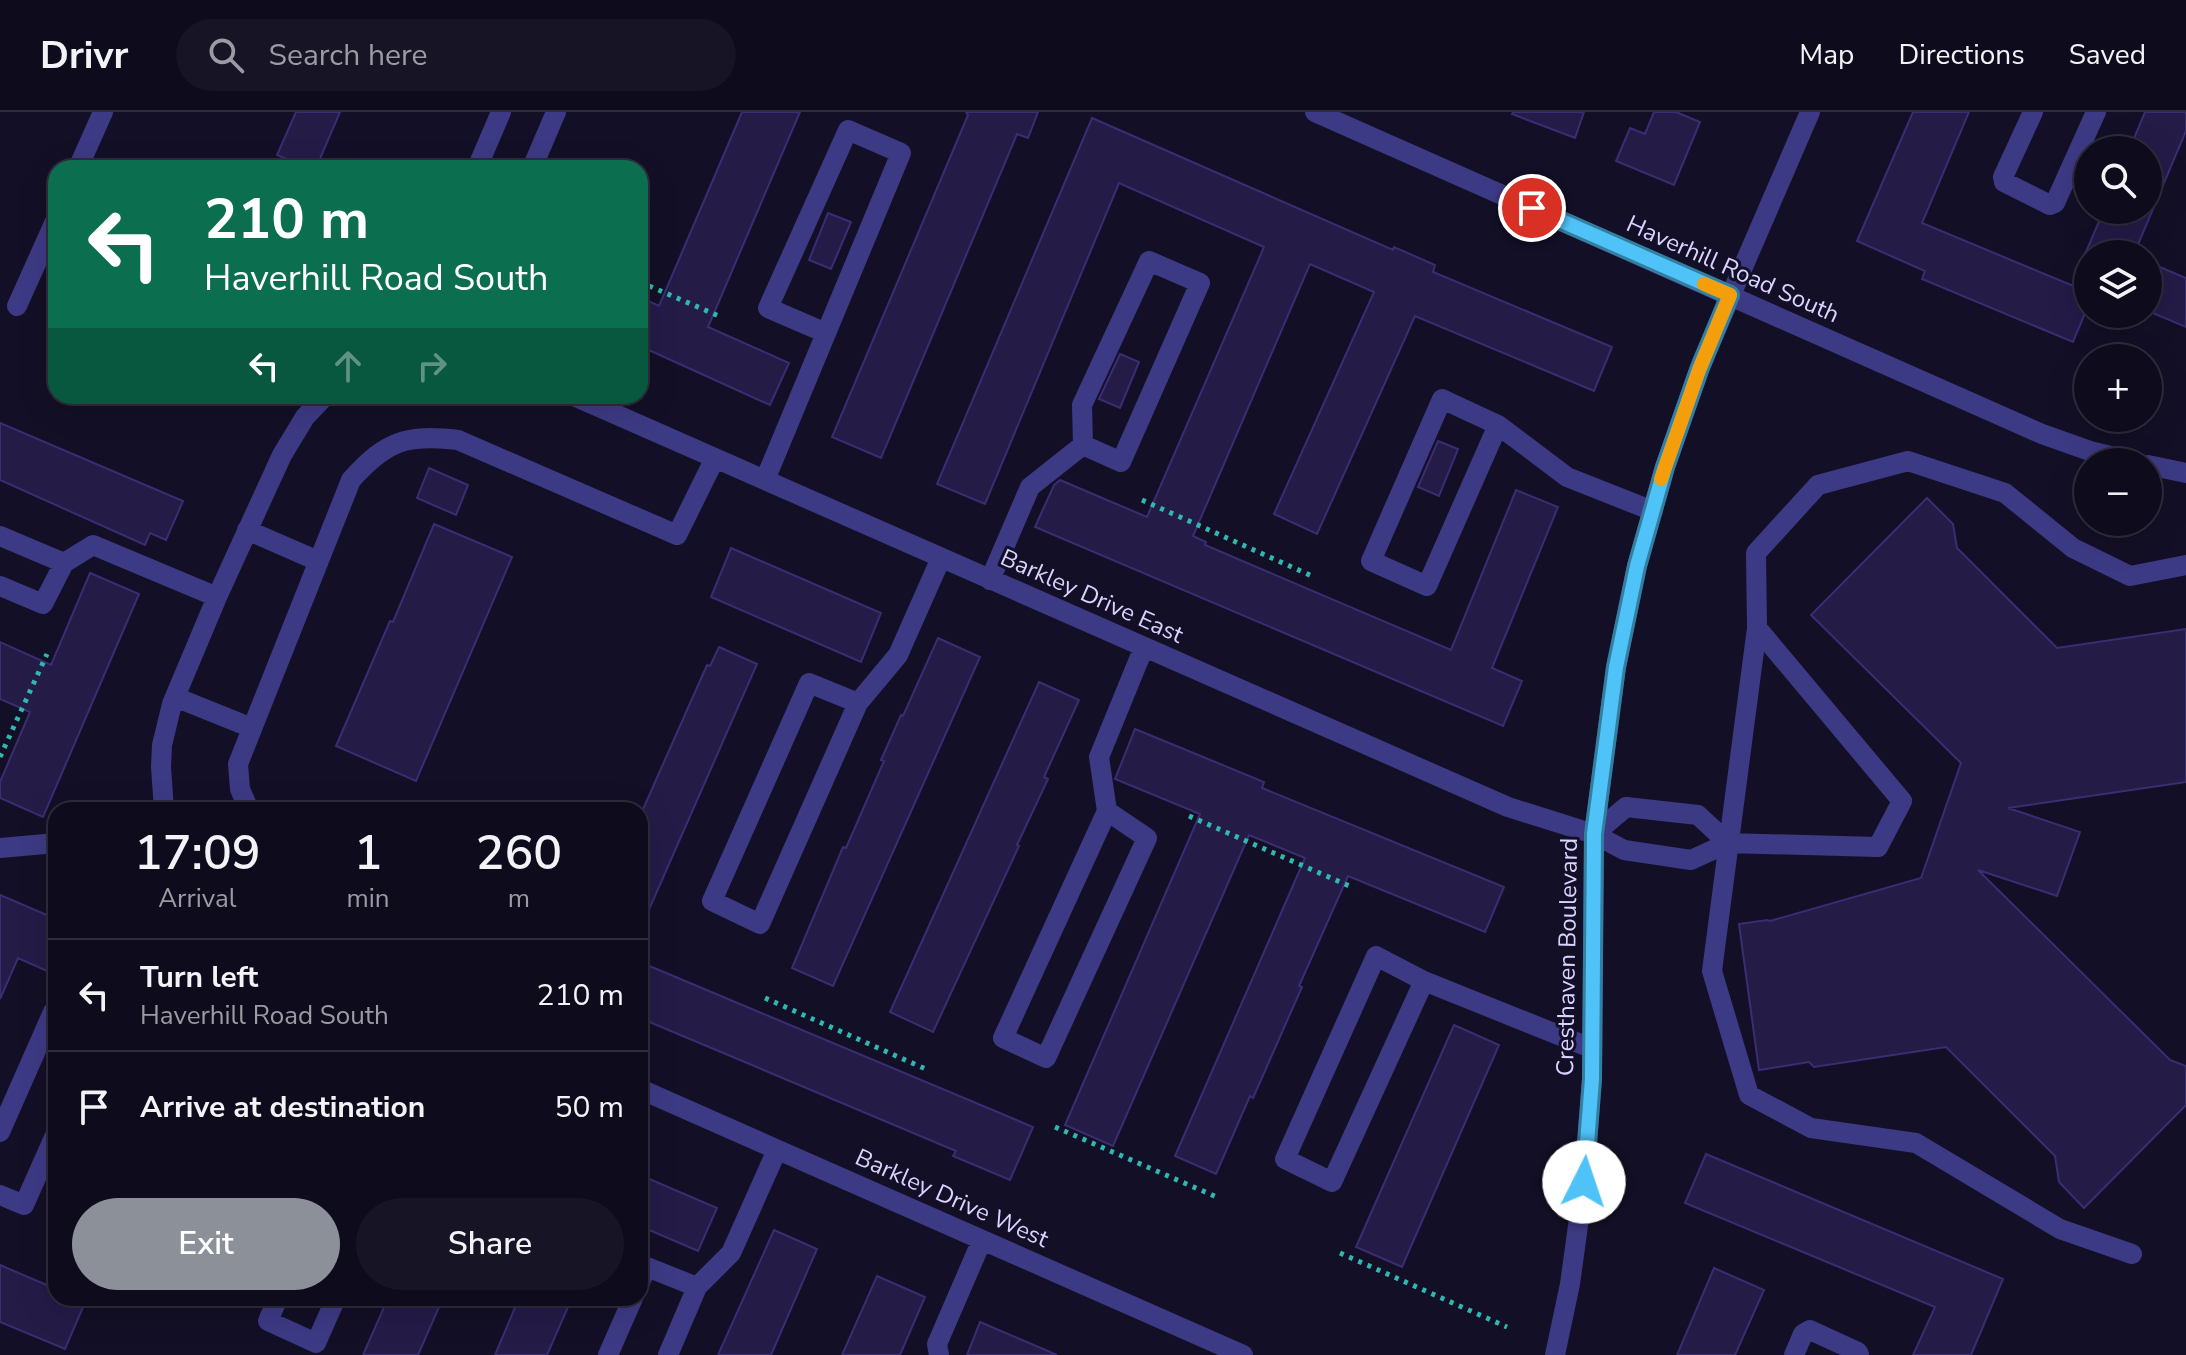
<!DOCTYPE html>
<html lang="en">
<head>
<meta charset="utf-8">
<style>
	body { margin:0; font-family:"Nunito Sans",sans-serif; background:#171425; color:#f1f3f6; height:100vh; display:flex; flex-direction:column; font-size:30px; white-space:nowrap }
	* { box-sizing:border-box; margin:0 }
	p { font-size:26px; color:#9b9ba3 }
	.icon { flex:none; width:44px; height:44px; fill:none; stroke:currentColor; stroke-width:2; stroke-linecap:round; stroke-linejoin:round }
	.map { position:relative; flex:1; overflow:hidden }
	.side { position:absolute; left:48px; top:690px; width:600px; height:504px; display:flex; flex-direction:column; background:#0e0b1c; border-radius:24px; box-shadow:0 8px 32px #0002,0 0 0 2px #2e2b3b }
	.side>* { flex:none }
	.hud { position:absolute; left:48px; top:48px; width:600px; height:244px; border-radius:24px; box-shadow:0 8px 32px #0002,0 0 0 2px #2e2b3b; background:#0b6e4f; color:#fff; overflow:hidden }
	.fabs { position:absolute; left:2074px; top:24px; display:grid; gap:16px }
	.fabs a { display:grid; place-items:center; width:88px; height:88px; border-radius:50%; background:#0e0b1c; box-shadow:0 8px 32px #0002,0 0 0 2px #2e2b3b; font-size:40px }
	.pin { position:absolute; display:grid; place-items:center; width:68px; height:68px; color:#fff; margin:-34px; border:4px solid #fff; border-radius:50%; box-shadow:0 2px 8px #0007 }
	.me { position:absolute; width:88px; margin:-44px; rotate:4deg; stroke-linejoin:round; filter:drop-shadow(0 0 6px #0008) }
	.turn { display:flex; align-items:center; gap:28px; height:168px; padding:0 24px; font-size:36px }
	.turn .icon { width:104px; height:104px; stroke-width:2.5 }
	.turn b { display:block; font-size:56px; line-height:68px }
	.lanes { display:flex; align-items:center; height:76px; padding:0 24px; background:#0003; justify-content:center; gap:40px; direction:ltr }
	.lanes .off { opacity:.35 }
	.eta { display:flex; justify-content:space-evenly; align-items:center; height:136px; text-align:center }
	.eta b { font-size:48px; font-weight:600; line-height:56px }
	.action { display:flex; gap:16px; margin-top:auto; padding:16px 24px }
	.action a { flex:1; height:92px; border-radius:48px; background:#8c9099; color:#fff; font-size:32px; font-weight:600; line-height:92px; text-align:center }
	.action a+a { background:#171425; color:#f1f3f6 }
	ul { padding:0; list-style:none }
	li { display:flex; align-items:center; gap:24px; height:112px; padding:0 24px; border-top:2px solid #2e2b3b }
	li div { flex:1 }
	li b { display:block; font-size:30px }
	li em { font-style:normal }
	header { display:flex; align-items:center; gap:48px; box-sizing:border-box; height:112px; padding:0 40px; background:#0e0b1c; border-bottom:2px solid #2e2b3b }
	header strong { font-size:38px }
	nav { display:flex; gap:44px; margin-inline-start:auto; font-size:28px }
	.search { width:560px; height:72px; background:#171425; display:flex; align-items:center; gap:20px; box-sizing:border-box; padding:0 28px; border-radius:44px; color:#9b9ba3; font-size:30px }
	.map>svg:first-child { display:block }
	.building { fill:#241b47; stroke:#3b2d73; stroke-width:2 }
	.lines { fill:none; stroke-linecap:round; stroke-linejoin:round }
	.path { stroke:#2fb8b0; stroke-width:5; stroke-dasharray:4 6; stroke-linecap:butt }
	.minor { stroke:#3d3a85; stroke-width:20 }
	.route-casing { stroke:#337fa1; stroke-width:20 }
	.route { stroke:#4fc3f7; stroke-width:14 }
	.slow { stroke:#f59e0b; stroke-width:14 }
	.labels { text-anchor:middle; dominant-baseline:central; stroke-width:6; stroke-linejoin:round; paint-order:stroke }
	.street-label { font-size:24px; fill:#d9d4ff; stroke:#130f26 }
</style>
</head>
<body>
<header>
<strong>Drivr</strong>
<div class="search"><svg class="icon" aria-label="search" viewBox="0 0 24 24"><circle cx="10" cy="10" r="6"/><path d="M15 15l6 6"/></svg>Search here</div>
<nav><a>Map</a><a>Directions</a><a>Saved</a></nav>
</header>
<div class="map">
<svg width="2186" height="1243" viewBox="0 0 2186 1243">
	<rect width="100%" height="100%" fill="#130f26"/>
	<path class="building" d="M 296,0 L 340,0 L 316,56 L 308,56 L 277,43 Z
		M 742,0 L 800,0 L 708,215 L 789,251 L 770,293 L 640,234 L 640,185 L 659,194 Z
		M 966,0 L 1038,0 L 1028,26 L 1017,22 L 881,346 L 832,325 L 968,3 Z
		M 1513,0 L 1584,0 L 1575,26 L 1512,2 Z
		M 1654,0 L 1676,0 L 1700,10 L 1674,73 L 1616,49 L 1630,16 L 1645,22 Z
		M 1913,0 L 1969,0 L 1922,111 L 2088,180 L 2088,194 L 2073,230 L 1922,167 L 1925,159 L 1857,129 Z
		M 2145,0 L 2186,0 L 2186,19 L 2134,142 L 2085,142 L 2104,98 L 2148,98 L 2148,38 L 2129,38 Z
		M 1092,6 L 1393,138 L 1394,135 L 1435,153 L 1433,160 L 1612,235 L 1594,279 L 1415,204 L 1317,422 L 1274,402 L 1374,180 L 1310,152 L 1193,424 L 1206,430 L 1205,433 L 1451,538 L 1516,378 L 1558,395 L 1492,556 L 1522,569 L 1503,614 L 1035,415 L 1054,373 L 1060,368 L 1147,405 L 1264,135 L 1119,71 L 985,392 L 937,372 Z
		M 828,101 L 851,110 L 831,157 L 809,148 Z
		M 2148,150 L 2186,166 L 2186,215 L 2148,199 Z
		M 1120,242 L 1139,250 L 1120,296 L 1099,287 Z
		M 0,311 L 183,389 L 166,428 L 150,421 L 145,433 L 0,368 Z
		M 1438,329 L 1458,337 L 1439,384 L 1418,375 Z
		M 429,356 L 468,373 L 456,403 L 417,386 Z
		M 1927,386 L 1953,412 L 1957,436 L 2057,536 L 2186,517 L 2186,670 L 2008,696 L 2080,720 L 2057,784 L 1978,758 L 2170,948 L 2186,954 L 2186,993 L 2084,1096 L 2059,1070 L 2055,1044 L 1946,935 L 1814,955 L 1809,950 L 1759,958 L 1739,812 L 1767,808 L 1770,809 L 1921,766 L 1961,651 L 1811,503 Z
		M 434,412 L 512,445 L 416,669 L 336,634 L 390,509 L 393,510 Z
		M 731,436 L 881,501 L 861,550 L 711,485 Z
		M 90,461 L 139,482 L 43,705 L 0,686 L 0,670 L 30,600 L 0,587 L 0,530 L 51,553 Z
		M 938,526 L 980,545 L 833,874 L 792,856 L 843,735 L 846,736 L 884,649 L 881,648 L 901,603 L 903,604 Z
		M 719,535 L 757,552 L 640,818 L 640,704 L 707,553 L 710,554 Z
		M 1039,570 L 1079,588 L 1044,665 L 1048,667 L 1017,733 L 1019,734 L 933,920 L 890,900 Z
		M 1135,617 L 1264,670 L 1262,676 L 1504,775 L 1485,820 L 1348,764 L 1299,874 L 1302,875 L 1283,918 L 1253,986 L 1250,984 L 1216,1062 L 1175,1044 L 1305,746 L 1249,723 L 1113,1034 L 1065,1013 L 1200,702 L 1115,667 Z
		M 0,783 L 56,807 L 56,863 L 18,846 L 0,887 Z
		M 640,850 L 1033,1015 L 1010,1068 L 953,1044 L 956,1039 L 640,906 Z
		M 1454,913 L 1499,933 L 1402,1155 L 1356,1135 Z
		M 1706,1042 L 2003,1167 L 1971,1243 L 1913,1243 L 1935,1195 L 1685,1091 Z
		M 640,1063 L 717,1096 L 698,1139 L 640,1114 Z
		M 774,1118 L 817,1137 L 771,1243 L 718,1243 Z
		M 0,1153 L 56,1177 L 56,1186 L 87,1186 L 65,1237 L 0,1210 Z
		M 1714,1156 L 1764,1178 L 1735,1243 L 1677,1243 Z
		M 877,1164 L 925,1185 L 900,1243 L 842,1243 Z
		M 388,1186 L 443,1186 L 418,1243 L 363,1243 Z
		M 519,1186 L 572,1186 L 547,1243 L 495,1243 Z
		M 980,1210 L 1057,1243 L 967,1243 Z"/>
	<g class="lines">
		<path class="path" d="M 640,170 L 721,205
			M 1142,388 L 1312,464
			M 0,645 L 47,542
			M 1189,704 L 1354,776
			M 640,846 L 645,834
			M 765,886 L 928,958
			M 1055,1015 L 1219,1086
			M 1340,1141 L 1507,1215"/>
		<path class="minor" d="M 1315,0 L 2042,322 L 2090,339 L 2135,350
			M 2033,0 L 2003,65 L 2004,70 L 2050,93 L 2055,91 L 2096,0
			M 78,56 L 103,0
			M 477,56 L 501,0
			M 532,56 L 556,0
			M 1149,149 L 1200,171 L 1121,350 L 1083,333 L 1082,293 Z
			M 17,194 L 56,107
			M 574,284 L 1508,695 L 1594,722 L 1624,738 L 1691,748 L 1728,731 L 1878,735 L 1902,689 L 1757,516 L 1712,859 L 1749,983 L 1811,1016 L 1916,1031 L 2060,1117 L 2132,1142
			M 1498,313 L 1427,474 L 1371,449 L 1442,287 L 1498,313 L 1567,365 L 1653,399
			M 2148,353 L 2186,361
			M 765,368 L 901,41 L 848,18 L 768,196 L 826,221
			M 247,418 L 318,449
			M 0,424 L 64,451
			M 990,468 L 1030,375 L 1083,333
			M 0,474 L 43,492 L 64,451 L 93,433 L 217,485
			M 1757,516 L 1756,441 L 1818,373 L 1908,349 L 2005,381 L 2073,436 L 2130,464 L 2186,453
			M 175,585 L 252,616
			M 858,591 L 809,571 L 712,789 L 760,812 L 858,591 L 898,543 L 941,446
			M 164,698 L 161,655 L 162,633 L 172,592 L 217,485 L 282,343 L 305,305 L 325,284
			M 249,698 L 240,677 L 238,652 L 351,368 C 386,329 406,322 458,328 L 677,423 L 715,346
			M 1107,699 L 1147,726 L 1046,946 L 1003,926 L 1107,699 L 1099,645 L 1144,535
			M 1594,722 L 1626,695 L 1698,703 L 1728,731
			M 0,736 L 56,731
			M 1424,869 L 1332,1070 L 1285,1047 L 1376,844 L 1424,869 L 1591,936
			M 640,977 L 1243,1243
			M 0,1020 L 53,900 L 56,901
			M 0,1083 L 24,1093 L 56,1021
			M 640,1170 L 647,1155 L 697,1175
			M 278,1186 L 268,1209 L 316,1231 L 336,1186
			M 608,1243 L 633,1186
			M 668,1243 L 697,1175 L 731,1141 L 777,1038
			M 939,1243 L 937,1232 L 982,1128
			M 1555,1243 L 1570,1172 L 1584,1070 L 1592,967 L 1594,722 L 1616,555 L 1637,454 L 1665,355 L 1702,250 L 1810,0
			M 1794,1243 L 1803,1222 L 1810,1218 L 1858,1240 L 1859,1243"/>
	</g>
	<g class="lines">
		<defs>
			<path id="route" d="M 1532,96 L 1730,183 L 1699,258 L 1665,355 L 1637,454 L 1616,555 L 1594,722 L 1592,967 L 1584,1070"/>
		</defs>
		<use href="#route" class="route-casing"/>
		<use href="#route" class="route"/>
		<path class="slow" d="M 1661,367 L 1699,258 L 1730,183 L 1704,172"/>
	</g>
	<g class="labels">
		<g class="street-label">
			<text transform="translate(1733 157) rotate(24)">Haverhill Road South</text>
			<text transform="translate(1092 484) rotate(24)">Barkley Drive East</text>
			<text transform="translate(1567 845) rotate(-89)">Cresthaven Boulevard</text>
			<text transform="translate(952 1086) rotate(24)">Barkley Drive West</text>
		</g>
	</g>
</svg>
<div class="fabs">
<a><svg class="icon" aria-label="search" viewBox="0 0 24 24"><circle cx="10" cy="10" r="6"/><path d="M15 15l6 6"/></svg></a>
<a><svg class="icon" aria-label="layers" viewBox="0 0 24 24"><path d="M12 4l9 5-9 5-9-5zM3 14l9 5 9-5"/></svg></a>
<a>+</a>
<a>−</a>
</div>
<div class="pin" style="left:1532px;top:96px;background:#d93025"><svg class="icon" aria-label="arrive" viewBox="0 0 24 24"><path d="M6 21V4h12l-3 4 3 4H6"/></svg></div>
<svg class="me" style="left:1584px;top:1070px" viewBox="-20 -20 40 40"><circle r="19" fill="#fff"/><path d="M0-13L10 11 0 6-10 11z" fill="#4fc3f7"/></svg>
<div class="hud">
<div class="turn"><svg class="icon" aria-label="left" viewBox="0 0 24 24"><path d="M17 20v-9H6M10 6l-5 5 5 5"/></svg><div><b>210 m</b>Haverhill Road South</div></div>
<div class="lanes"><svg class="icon" aria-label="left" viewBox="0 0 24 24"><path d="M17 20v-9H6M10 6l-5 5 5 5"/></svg><svg class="icon off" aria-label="ahead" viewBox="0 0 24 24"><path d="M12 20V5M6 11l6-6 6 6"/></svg><svg class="icon off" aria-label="right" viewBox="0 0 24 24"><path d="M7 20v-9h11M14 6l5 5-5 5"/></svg></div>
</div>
<section class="side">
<div class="eta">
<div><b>17:09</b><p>Arrival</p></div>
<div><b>1</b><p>min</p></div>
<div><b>260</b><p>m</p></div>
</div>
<ul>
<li><svg class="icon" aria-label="left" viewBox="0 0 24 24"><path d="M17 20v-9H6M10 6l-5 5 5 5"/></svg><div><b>Turn left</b><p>Haverhill Road South</p></div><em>210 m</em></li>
<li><svg class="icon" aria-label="arrive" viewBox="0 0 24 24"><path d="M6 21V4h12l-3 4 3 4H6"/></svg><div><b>Arrive at destination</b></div><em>50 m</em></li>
</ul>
<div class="action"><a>Exit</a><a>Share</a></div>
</section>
</div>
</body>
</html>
